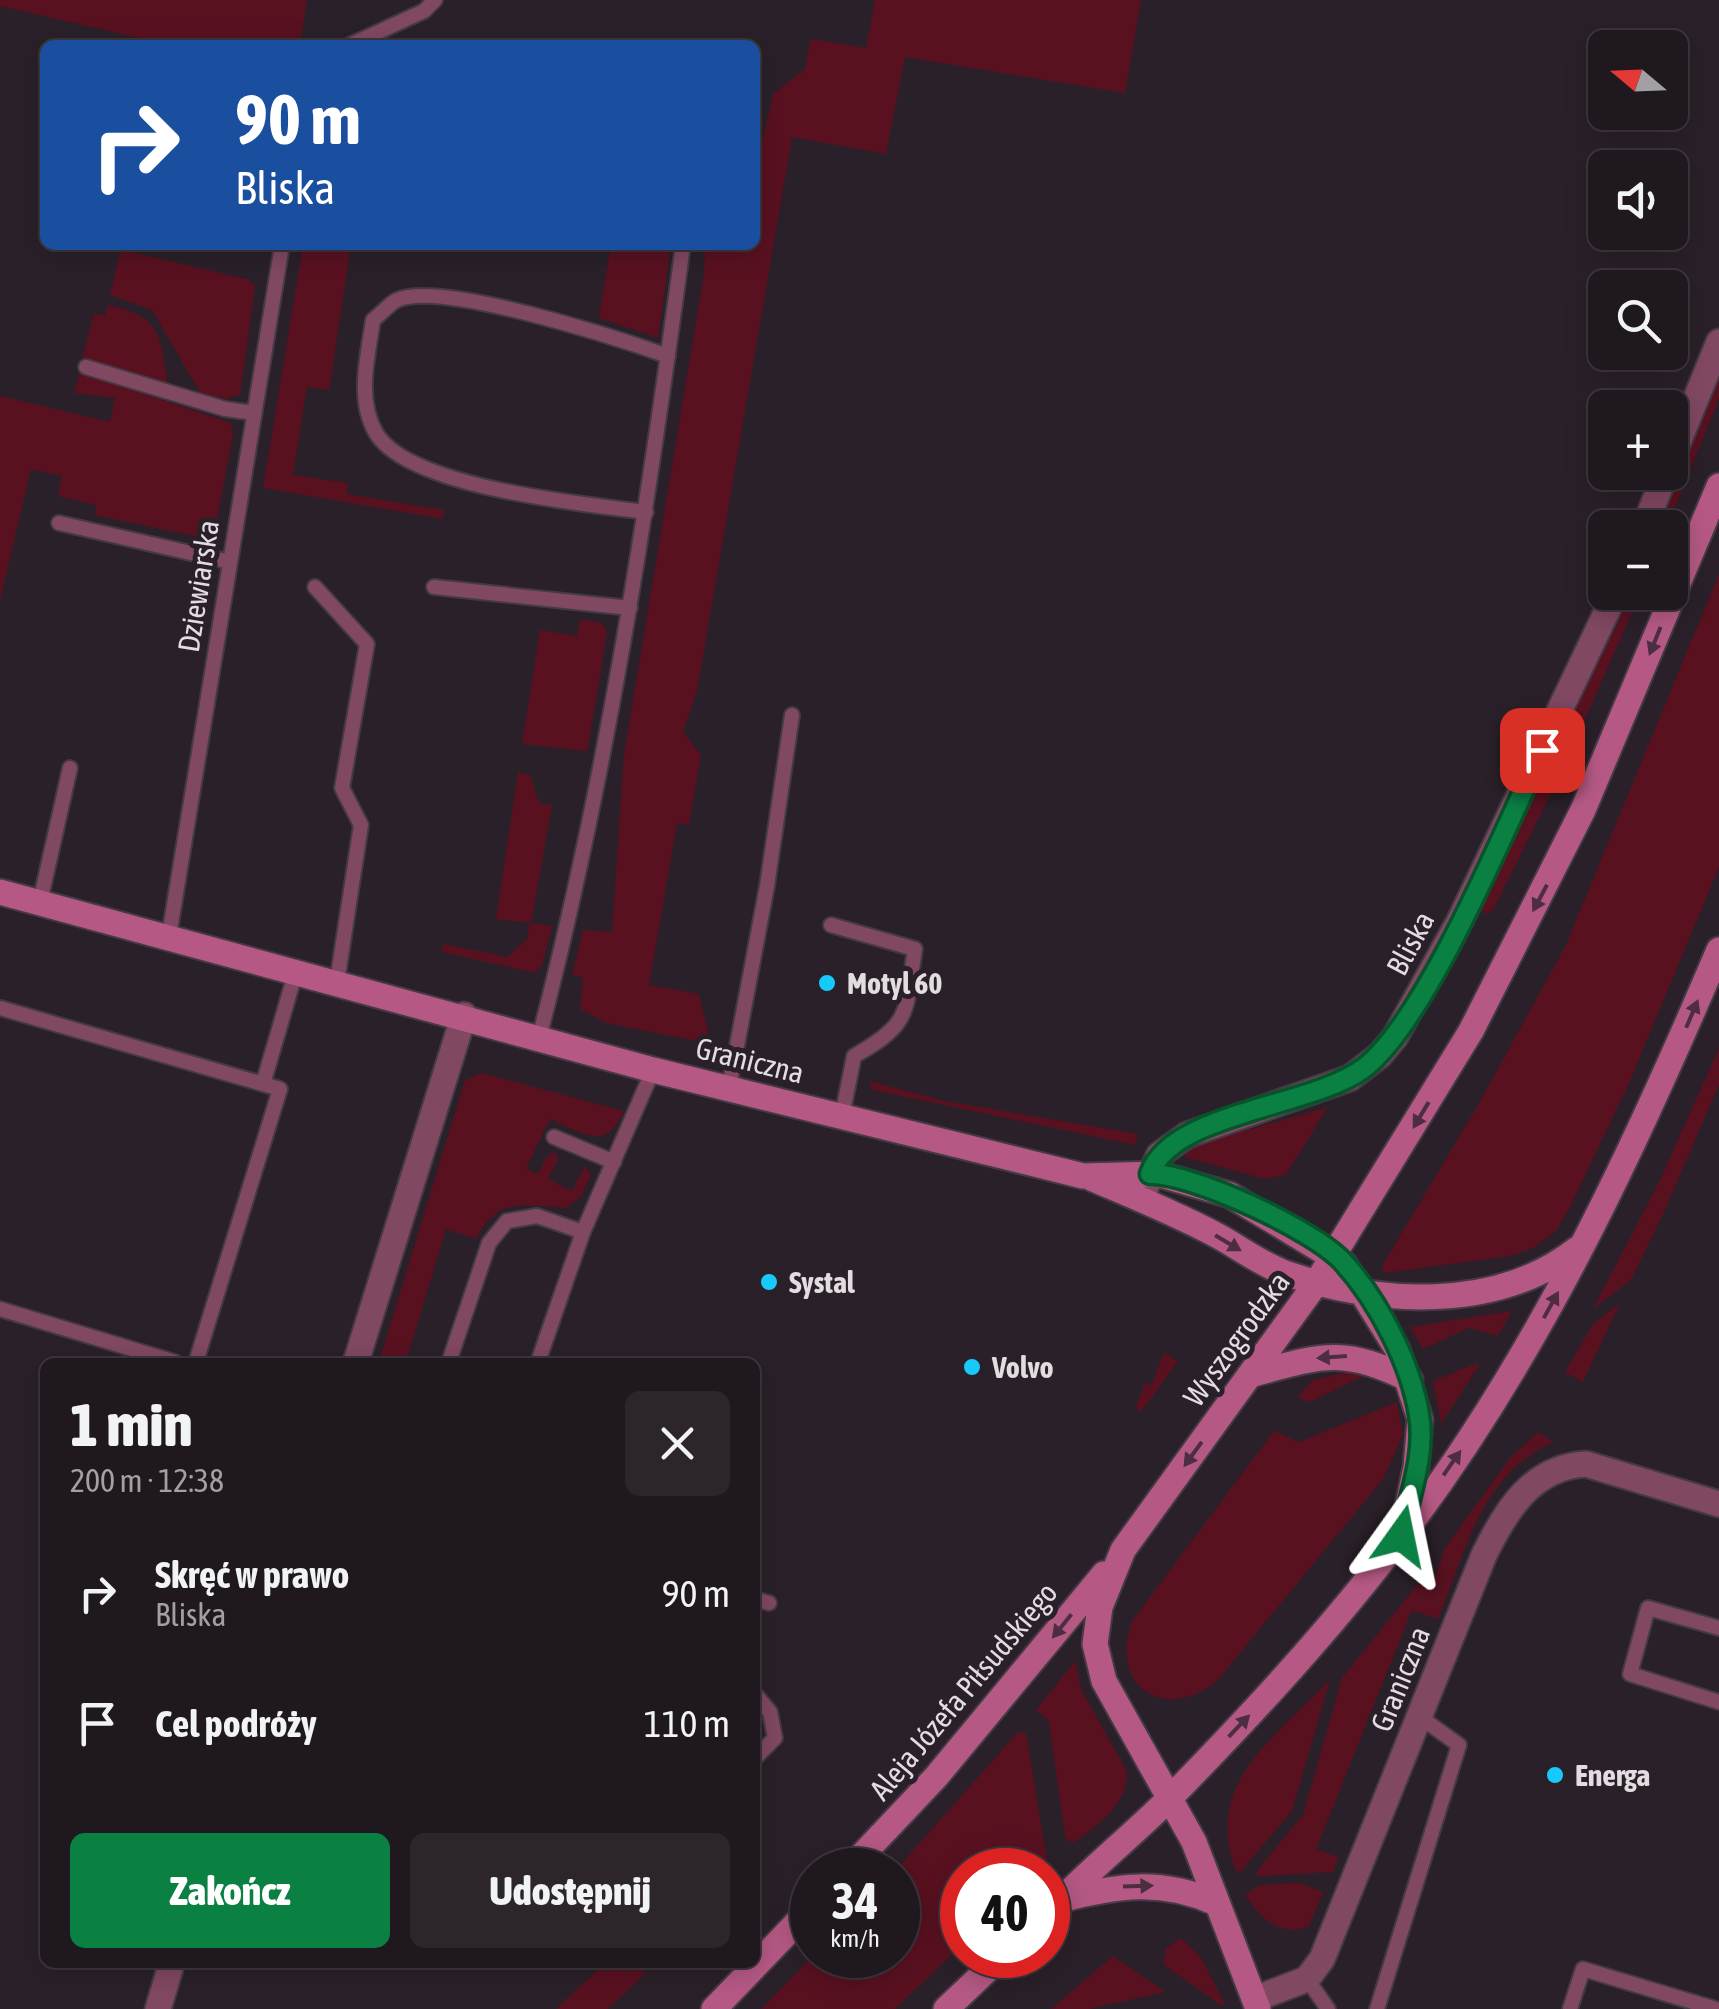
<!DOCTYPE html>
<html lang="pl">
<head>
<meta charset="utf-8">
<style>
	body { margin:0; font-family:"Asap Condensed",sans-serif; background:#2d252c; color:#f1f3f6; height:100vh; display:flex; flex-direction:column; font-size:38px; white-space:nowrap }
	* { box-sizing:border-box; margin:0 }
	p { font-size:32px; color:#a2a0a4 }
	.icon { flex:none; width:55px; height:55px; fill:none; stroke:currentColor; stroke-width:2; stroke-linecap:round; stroke-linejoin:round }
	.map { position:relative; flex:1; overflow:hidden }
	.details { position:absolute; left:40px; top:1358px; width:720px; height:610px; display:flex; flex-direction:column; background:#20181f; border-radius:15px; box-shadow:0 5px 25px #0003,0 0 0 2px #3d373d }
	.details>* { flex:none }
	.banner { position:absolute; left:40px; top:40px; width:720px; height:210px; border-radius:15px; box-shadow:0 5px 25px #0003,0 0 0 2px #3d373d; background:#1a4fa0; color:#fff; overflow:hidden }
	.needle { width:65px; rotate:289deg }
	.controls { position:absolute; left:1588px; top:30px; display:grid; gap:20px }
	.controls a { display:grid; place-items:center; width:100px; height:100px; border-radius:15px; background:#20181f; box-shadow:0 5px 25px #0003,0 0 0 2px #3d373d; font-size:50px }
	.speed { position:absolute; left:790px; top:1848px; display:flex; gap:20px; font-size:50px; font-weight:700; text-align:center }
	.speed>* { display:grid; place-content:center; width:130px; height:130px; border-radius:50%; background:#20181f; box-shadow:0 5px 25px #0003,0 0 0 2px #3d373d; line-height:1 }
	.speed small { font-size:25px; font-weight:400 }
	.speed .limit { border:15px solid #d22; background:#fff; color:#111 }
	.pin { position:absolute; display:grid; place-items:center; width:85px; height:85px; color:#fff; margin:-42px; border-radius:20px; box-shadow:0 5px 15px #0006 }
	.me { position:absolute; width:110px; margin:-55px; rotate:12deg; stroke-linejoin:round; filter:drop-shadow(0 0 8px #0008) }
	.turn { display:flex; align-items:center; gap:35px; height:210px; padding:0 30px; font-size:45px }
	.turn .icon { width:130px; height:130px; stroke-width:2.5 }
	.turn b { display:block; font-size:70px; line-height:85px }
	.round { display:grid; place-items:center; flex:none; width:105px; height:105px; border-radius:15px; background:#2d252c }
	.head { display:flex; align-items:center; justify-content:space-between; height:170px; padding:0 30px }
	h1 { font-size:60px; font-weight:800; line-height:75px }
	.action { display:flex; gap:20px; margin-top:auto; padding:20px 30px }
	.action a { flex:1; height:115px; border-radius:15px; background:#0b8043; color:#fff; font-size:40px; font-weight:800; line-height:115px; text-align:center }
	.action a+a { background:#2d252c; color:#f1f3f6 }
	ul { padding:0; list-style:none }
	li { display:flex; align-items:center; gap:30px; height:130px; padding:0 30px }
	li div { flex:1 }
	li b { display:block; font-size:38px }
	li em { font-style:normal }
	.map>svg:first-child { display:block }
	.green { fill:#591120 }
	.lines { fill:none; stroke-linecap:round; stroke-linejoin:round }
	.lane-casing { stroke:#443a43; stroke-width:18 }
	.street-casing { stroke:#443a43; stroke-width:29 }
	.secondary-casing { stroke:#443a43; stroke-width:29 }
	.lane { stroke:#814862; stroke-width:14 }
	.street { stroke:#814862; stroke-width:25 }
	.secondary { stroke:#b55984; stroke-width:25 }
	.oneway { fill:#4d2e40 }
	.route-casing { stroke:#07532c; stroke-width:25 }
	.route { stroke:#0b8043; stroke-width:18 }
	.poi-dot { fill:#17cafb; stroke:#2a2029; stroke-width:4 }
	.labels { text-anchor:middle; dominant-baseline:central; stroke-width:10; stroke-linejoin:round; paint-order:stroke }
	.street-label { font-size:30px; fill:#e3dde2; stroke:#2a2029 }
	.poi-label { font-size:30px; font-weight:bold; fill:#e3dde2; stroke:#2a2029; text-anchor:start }
</style>
</head>
<body>
<div class="map">
<svg width="1719" height="2009" viewBox="0 0 1719 2009">
	<rect width="100%" height="100%" fill="#2a2029"/>
	<path class="green" d="M 0,0 L 307,0 L 300,45 L 169,45 L 0,6 Z
		M 875,0 L 1141,0 L 1125,93 L 905,57 L 886,154 L 792,137 L 697,691 L 683,732 L 701,755 L 689,825 L 677,823 L 649,985 L 699,994 L 711,1044 L 606,1023 L 580,1009 L 583,978 L 572,975 L 583,930 L 612,932 L 624,754 L 704,274 L 705,245 L 755,245 L 755,172 L 773,94 L 805,69 L 811,39 L 866,48 Z
		M 303,245 L 351,245 L 329,390 L 307,387 L 293,475 L 348,483 L 347,494 L 444,510 L 443,519 L 263,488 Z
		M 611,245 L 671,245 L 658,338 L 599,318 Z
		M 121,250 L 247,279 L 255,286 L 240,394 L 227,399 L 202,396 L 152,310 L 110,295 Z
		M 108,305 C 162,317 160,334 168,385 L 82,359 L 94,313 L 105,316 Z
		M 80,372 L 231,423 L 233,434 L 213,540 L 95,515 L 96,505 L 58,496 L 62,476 L 31,469 L 0,600 L 0,396 L 110,422 L 115,398 L 74,393 Z
		M 1719,379 L 1719,399 L 1667,527 L 1658,527 Z
		M 1719,574 L 1719,867 L 1629,1083 L 1569,1209 L 1556,1231 L 1533,1248 L 1510,1256 L 1384,1273 L 1382,1266 L 1477,1107 L 1566,945 Z
		M 1632,593 L 1641,593 L 1559,777 L 1494,908 L 1487,914 L 1479,910 Z
		M 580,619 L 602,623 L 607,633 L 587,751 L 522,744 L 540,630 L 577,636 Z
		M 518,772 L 530,775 L 539,803 L 552,805 L 531,923 L 552,926 L 542,965 L 535,973 L 442,952 L 443,944 L 507,957 L 527,939 L 530,923 L 496,919 Z
		M 1719,1048 L 1719,1085 L 1664,1212 L 1631,1280 L 1593,1309 L 1659,1182 Z
		M 482,1073 L 624,1111 C 605,1154 581,1132 550,1119 L 526,1168 L 538,1174 L 548,1155 L 556,1152 L 558,1160 L 548,1179 L 572,1191 L 585,1166 L 591,1175 L 581,1196 L 566,1208 C 526,1205 497,1196 476,1239 L 446,1229 L 406,1362 L 379,1362 L 465,1080 Z
		M 869,1081 L 945,1101 L 1138,1134 L 1135,1145 L 873,1090 Z
		M 1328,1107 L 1286,1175 L 1265,1179 L 1184,1157 L 1192,1146 Z
		M 1620,1303 L 1583,1382 L 1565,1372 L 1593,1324 Z
		M 1512,1311 L 1498,1336 L 1469,1328 L 1423,1349 L 1410,1327 Z
		M 1164,1352 L 1178,1361 L 1141,1412 L 1136,1407 L 1145,1383 L 1152,1385 Z
		M 1475,1364 L 1480,1364 L 1441,1424 L 1433,1381 Z
		M 1347,1372 L 1363,1376 L 1310,1402 L 1298,1397 L 1313,1380 Z
		M 1397,1402 L 1403,1435 L 1383,1479 L 1217,1681 C 1163,1724 1109,1686 1132,1621 L 1274,1431 L 1299,1442 Z
		M 1538,1432 L 1553,1442 C 1480,1475 1466,1551 1438,1619 L 1412,1610 L 1316,1849 L 1338,1857 L 1333,1872 L 1259,1876 L 1255,1873 L 1303,1815 L 1342,1678 L 1417,1585 L 1435,1577 L 1445,1548 L 1510,1458 Z
		M 1075,1661 L 1081,1689 L 1126,1770 C 1131,1802 1097,1827 1072,1843 L 1065,1837 L 1049,1721 L 1036,1710 Z
		M 1330,1679 L 1292,1811 L 1241,1871 L 1236,1871 C 1202,1782 1275,1739 1330,1679 Z
		M 1018,1732 L 1026,1733 L 1048,1865 L 1042,1870 L 962,1870 L 962,1945 L 895,2009 L 761,2009 L 814,1955 L 898,1955 L 896,1870 Z
		M 1300,1883 L 1323,1892 L 1309,1926 C 1279,1938 1261,1918 1245,1895 L 1260,1885 Z
		M 1181,1938 L 1200,1956 L 1225,2004 L 1221,2005 L 1164,1965 L 1165,1949 Z
		M 1113,1956 L 1165,1992 L 1089,2009 L 1051,2009 Z
		M 604,1964 L 637,1966 L 645,1974 L 608,2009 L 556,2009 Z"/>
	<g class="lines">
		<defs>
			<path id="lane" d="M 350,45 L 424,11 L 435,0
				M 86,367 L 225,409 L 254,413
				M 646,512 C 584,504 409,488 376,433 C 356,399 368,356 373,320 C 381,314 389,304 397,300 C 440,280 620,339 668,356
				M 59,523 L 230,562
				M 315,587 L 367,644 L 342,788 L 361,825 L 337,982
				M 434,587 L 630,608
				M 40,902 L 70,768
				M 831,925 L 915,949 C 905,1012 913,1023 854,1056 L 842,1116
				M 169,936 L 282,245
				M 0,1008 L 263,1084 L 296,971
				M 539,1038 C 607,777 647,512 683,245
				M 729,1088 L 767,886 L 792,715
				M 554,1137 L 614,1162
				M 0,1309 L 175,1362
				M 196,1362 L 280,1089 L 263,1084
				M 449,1362 L 489,1243 L 507,1221 L 537,1216 L 583,1232
				M 538,1362 L 583,1232 L 653,1070
				M 755,1599 L 769,1603
				M 1719,1628 L 1648,1608 L 1630,1674 L 1719,1702
				M 755,1694 L 770,1712 L 775,1738 L 755,1758
				M 1307,1979 L 1328,2009
				M 1377,2009 L 1459,1745 L 1420,1717
				M 1570,2009 L 1583,1969 L 1716,2009"/>
			<path id="street" d="M 1670,462 L 1719,342
				M 1644,528 L 1666,472
				M 1143,1194 L 1159,1155 L 1187,1135 L 1350,1078 L 1380,1055 L 1395,1037 L 1460,920 L 1616,592
				M 356,1362 L 464,1015
				M 1255,1999 L 1307,1979 L 1322,1959 L 1484,1555 C 1506,1510 1532,1467 1586,1464 L 1719,1504
				M 158,2009 L 172,1962"/>
			<path id="secondary" d="M 0,892 L 653,1070 L 1083,1176 L 1158,1174 L 1230,1195 L 1344,1264 L 1397,1349 L 1420,1419 L 1416,1467 L 1401,1536
				M 1093,1179 C 1135,1197 1177,1214 1218,1236 C 1240,1248 1261,1264 1285,1273 C 1378,1305 1497,1312 1577,1249
				M 1250,1375 C 1320,1356 1343,1346 1410,1380
				M 848,1870 L 936,1777 L 1104,1574
				M 1061,1900 C 1117,1885 1162,1879 1216,1903
				M 1048,1913 C 1088,1871 1133,1835 1174,1794 C 1253,1713 1331,1629 1399,1539 C 1536,1360 1631,1157 1719,950
				M 714,2009 L 812,1907
				M 946,2009 L 1003,1955
				M 1258,2009 L 1194,1842 L 1104,1681 L 1095,1644 L 1100,1607 L 1123,1550 L 1317,1282 L 1471,1031 L 1583,810 L 1719,486"/>
		</defs>
		<use href="#lane" class="lane-casing"/>
		<use href="#street" class="street-casing"/>
		<use href="#secondary" class="secondary-casing"/>
		<use href="#lane" class="lane"/>
		<use href="#street" class="street"/>
		<use href="#secondary" class="secondary"/>
	</g>
	<defs><path id="oneway-solid" d="M-6-.8H1V-3.2L6.5 0L1 3.2V.8H-6Z" transform="scale(2.5)"/></defs>
	<g class="oneway">
		<use href="#oneway-solid" transform="translate(1655 641) rotate(112)"/>
		<use href="#oneway-solid" transform="translate(1540 898) rotate(118)"/>
		<use href="#oneway-solid" transform="translate(1692 1014) rotate(-67)"/>
		<use href="#oneway-solid" transform="translate(1421 1115) rotate(121)"/>
		<use href="#oneway-solid" transform="translate(1228 1243) rotate(31)"/>
		<use href="#oneway-solid" transform="translate(1551 1305) rotate(-61)"/>
		<use href="#oneway-solid" transform="translate(1332 1357) rotate(176)"/>
		<use href="#oneway-solid" transform="translate(1193 1454) rotate(126)"/>
		<use href="#oneway-solid" transform="translate(1452 1463) rotate(-55)"/>
		<use href="#oneway-solid" transform="translate(1062 1626) rotate(129)"/>
		<use href="#oneway-solid" transform="translate(1239 1726) rotate(-46)"/>
		<use href="#oneway-solid" transform="translate(1138 1886) rotate(-2)"/>
	</g>
	<g class="lines">
		<defs>
			<path id="route" d="M 1401,1536 C 1409,1498 1426,1454 1419,1415 C 1411,1364 1379,1302 1344,1263 C 1316,1231 1193,1173 1150,1174 C 1171,1112 1313,1107 1364,1068 C 1426,1021 1506,827 1542,750"/>
		</defs>
		<use href="#route" class="route-casing"/>
		<use href="#route" class="route"/>
	</g>
	<g class="poi-dot">
		<circle cx="827" cy="983" r="10"/>
		<circle cx="769" cy="1282" r="10"/>
		<circle cx="972" cy="1367" r="10"/>
		<circle cx="1555" cy="1775" r="10"/>
	</g>
	<g class="labels">
		<g class="street-label">
			<text transform="translate(198 586) rotate(-81)">Dziewiarska</text>
			<text transform="translate(1410 943) rotate(-62)">Bliska</text>
			<text transform="translate(750 1060) rotate(14)">Graniczna</text>
			<text transform="translate(1236 1339) rotate(-54)">Wyszogrodzka</text>
			<text transform="translate(1400 1679) rotate(-68)">Graniczna</text>
			<text transform="translate(963 1691) rotate(-50)">Aleja Józefa Piłsudskiego</text>
		</g>
		<g class="poi-label">
			<text x="847" y="983">Motyl 60</text>
			<text x="789" y="1282">Systal</text>
			<text x="992" y="1367">Volvo</text>
			<text x="1575" y="1775">Energa</text>
		</g>
	</g>
</svg>
<div class="controls">
<a><svg class="needle" viewBox="-14 -14 28 28"><path d="M0-13l5 13h-10z" fill="#e53935"/><path d="M0 13l5-13h-10z" fill="#a2a0a4"/></svg></a>
<a><svg class="icon" aria-label="sound" viewBox="0 0 24 24"><path d="M4 9h4l5-4v14l-5-4H4zM17 9q2 3 0 6"/></svg></a>
<a><svg class="icon" aria-label="search" viewBox="0 0 24 24"><circle cx="10" cy="10" r="6"/><path d="M15 15l6 6"/></svg></a>
<a>+</a>
<a>−</a>
</div>
<div class="speed"><div>34<small>km/h</small></div><div class="limit">40</div></div>
<div class="pin" style="left:1542px;top:750px;background:#d93025"><svg class="icon" aria-label="arrive" viewBox="0 0 24 24"><path d="M6 21V4h12l-3 4 3 4H6"/></svg></div>
<svg class="me" style="left:1401px;top:1536px" viewBox="-20 -20 40 40"><path d="M0-17L14 15 0 8-14 15z" fill="#0b8043" stroke="#fff" stroke-width="4"/></svg>
<div class="banner">
<div class="turn"><svg class="icon" aria-label="right" viewBox="0 0 24 24"><path d="M7 20v-9h11M14 6l5 5-5 5"/></svg><div><b>90 m</b>Bliska</div></div>
</div>
<section class="details">
<div class="head"><div><h1>1 min</h1><p>200 m · 12:38</p></div><a class="round"><svg class="icon" aria-label="close" viewBox="0 0 24 24"><path d="M6 6l12 12M18 6L6 18"/></svg></a></div>
<ul>
<li><svg class="icon" aria-label="right" viewBox="0 0 24 24"><path d="M7 20v-9h11M14 6l5 5-5 5"/></svg><div><b>Skręć w prawo</b><p>Bliska</p></div><em>90 m</em></li>
<li><svg class="icon" aria-label="arrive" viewBox="0 0 24 24"><path d="M6 21V4h12l-3 4 3 4H6"/></svg><div><b>Cel podróży</b></div><em>110 m</em></li>
</ul>
<div class="action"><a>Zakończ</a><a>Udostępnij</a></div>
</section>
</div>
</body>
</html>
